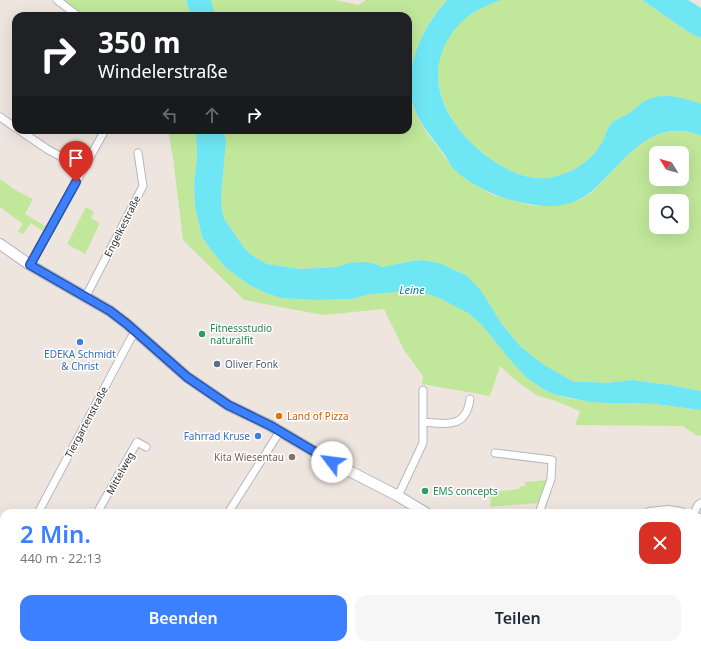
<!DOCTYPE html>
<html lang="de">
<head>
<meta charset="utf-8">
<style>
	body { margin:0; font-family:"Noto Sans",sans-serif; background:#f6f6f7; color:#1f2937; height:100vh; display:flex; flex-direction:column; font-size:15px; white-space:nowrap }
	* { box-sizing:border-box; margin:0 }
	p { font-size:13px; color:#747a83 }
	.icon { flex:none; width:22px; height:22px; fill:none; stroke:currentColor; stroke-width:2; stroke-linecap:round; stroke-linejoin:round }
	.map { position:relative; flex:1; overflow:hidden }
	.sheet { position:absolute; left:0px; top:509px; width:701px; height:140px; display:flex; flex-direction:column; background:#fff; border-radius:12px 12px 0 0; box-shadow:0 4px 16px #0002 }
	.sheet>* { flex:none }
	.guide { position:absolute; left:12px; top:12px; width:400px; height:122px; border-radius:12px; box-shadow:0 4px 16px #0002; background:#202124; color:#fff; overflow:hidden }
	.needle { width:26px; rotate:307deg }
	.tools { position:absolute; left:649px; top:146px; display:grid; gap:8px }
	.tools a { display:grid; place-items:center; width:40px; height:40px; border-radius:8px; background:#fff; box-shadow:0 4px 16px #0002; font-size:20px }
	.pin { position:absolute; display:grid; place-items:center; width:34px; height:34px; color:#fff; margin:-41px -17px; border-radius:50% 50% 50% 0; rotate:-45deg; box-shadow:0 0 4px #0007 }
	.pin .icon { rotate:45deg }
	.me { position:absolute; width:44px; margin:-22px; rotate:300deg; stroke-linejoin:round; filter:drop-shadow(0 0 3px #0008) }
	.turn { display:flex; align-items:center; gap:14px; height:84px; padding:0 20px; font-size:18px }
	.turn .icon { width:52px; height:52px; stroke-width:2.5 }
	.turn b { display:block; font-size:28px; line-height:34px }
	.lanes { display:flex; align-items:center; height:38px; padding:0 20px; background:#0003; justify-content:center; gap:20px; direction:ltr }
	.lanes .off { opacity:.35 }
	.round { display:grid; place-items:center; flex:none; width:42px; height:42px; border-radius:12px; background:#f6f6f7 }
	.summary { display:flex; align-items:center; justify-content:space-between; height:68px; padding:0 20px }
	h1 { font-size:24px; font-weight:600; line-height:30px; color:#3c7fff }
	.primary-button { display:flex; gap:8px; margin-top:auto; padding:8px 20px }
	.primary-button a { flex:1; height:46px; border-radius:12px; background:#3c7fff; color:#fff; font-size:16px; font-weight:600; line-height:46px; text-align:center }
	.primary-button a+a { background:#f6f6f7; color:#1f2937 }
	.map>svg:first-child { display:block }
	.education { fill:#f0e0ce }
	.green { fill:#c0e79a; fill-rule:evenodd }
	.water { fill:#6fe6f4 }
	.lines { fill:none; stroke-linecap:round; stroke-linejoin:round }
	.street-casing { stroke:#b3b7c1; stroke-width:9 }
	.secondary-casing { stroke:#b3b7c1; stroke-width:12 }
	.street { stroke:#fff; stroke-width:7 }
	.secondary { stroke:#fff; stroke-width:10 }
	.route-casing { stroke:#2753a6; stroke-width:10 }
	.route { stroke:#3c7fff; stroke-width:7 }
	.leisure-dot { fill:#2e9e5b; stroke:#fff; stroke-width:1.5 }
	.shop-dot { fill:#3f7fe0; stroke:#fff; stroke-width:1.5 }
	.service-dot { fill:#5c6f8a; stroke:#fff; stroke-width:1.5 }
	.food-dot { fill:#e8710a; stroke:#fff; stroke-width:1.5 }
	.education-dot { fill:#8d6e63; stroke:#fff; stroke-width:1.5 }
	.labels { text-anchor:middle; dominant-baseline:central; stroke-width:3; stroke-linejoin:round; paint-order:stroke }
	.street-label { font-size:10px; fill:#2d2d2d; stroke:#fff }
	.leisure-label { font-size:10px; fill:#27864d; stroke:#fff; text-anchor:start }
	.shop-label { font-size:10px; fill:#366cbe; stroke:#fff }
	.service-label { font-size:10px; fill:#4e5e75; stroke:#fff; text-anchor:start }
	.food-label { font-size:10px; fill:#c56008; stroke:#fff; text-anchor:start }
	.education-label { font-size:10px; fill:#785e54; stroke:#fff; text-anchor:end }
	.water-label { font-size:11px; font-style:italic; fill:#097d97; stroke:#fff }
</style>
</head>
<body>
<div class="map">
<svg width="701" height="649" viewBox="0 0 701 649">
	<rect width="100%" height="100%" fill="#efe5df"/>
	<path class="education" d="M 155,645 L 231,645 L 238,649 L 153,649 Z
		M 245,645 L 291,645 L 298,649 L 243,649 Z"/>
	<path class="green" d="M 63,0 L 186,0 L 191,16 L 84,16 Z
		M 211,0 L 336,0 L 358,5 L 366,0 L 447,0 C 426,22 413,50 410,80 C 408,104 420,123 433,141 C 440,149 446,160 453,168 C 463,177 484,192 496,196 C 503,198 511,200 519,202 C 525,203 531,206 537,206 C 548,206 562,204 573,202 C 590,198 603,181 615,168 C 638,143 665,121 701,136 L 701,391 L 670,385 L 633,380 L 606,383 L 574,382 L 553,372 L 532,357 L 521,347 L 501,323 L 466,275 L 439,263 L 423,260 L 413,261 L 382,267 L 376,264 L 349,263 L 336,267 L 300,269 L 267,264 L 260,260 L 250,254 L 242,245 L 225,220 L 222,212 L 221,196 L 226,142 L 224,130 L 408,130 L 408,16 L 215,16 ZM 656,153 L 682,153 L 682,179 L 656,179 ZM 656,201 L 682,201 L 682,227 L 656,227 Z
		M 501,0 L 642,0 L 690,33 L 701,38 L 701,104 C 682,98 662,91 643,103 C 637,106 632,112 626,115 C 620,118 613,120 609,127 C 606,131 605,136 603,141 C 592,161 570,175 547,178 C 525,180 509,171 491,159 C 424,113 413,29 501,0 Z
		M 168,130 L 196,130 L 197,158 L 194,185 L 195,206 L 202,237 L 211,250 L 225,267 L 249,285 L 266,293 L 281,298 L 315,300 L 351,299 L 371,294 L 411,291 L 424,293 L 439,298 L 468,313 L 481,324 L 511,361 L 527,378 L 543,389 L 556,395 L 572,399 L 635,404 L 655,404 L 701,410 L 701,435 L 697,436 L 683,426 L 575,425 L 580,411 L 553,400 L 538,396 L 519,383 L 500,366 L 490,396 L 422,384 L 423,376 L 404,350 L 384,309 L 323,315 L 244,300 L 183,240 L 173,158 Z
		M 0,179 L 17,191 L 33,199 L 25,214 L 45,226 L 43,231 L 31,223 L 23,234 L 18,231 L 23,224 L 0,207 Z
		M 86,207 L 94,212 L 91,218 L 100,223 L 85,254 L 67,244 Z
		M 548,480 L 539,503 L 490,507 L 491,492 L 519,489 L 519,487 L 525,486 L 525,482 Z
		M 701,600 L 701,649 L 684,649 L 688,645 L 697,645 L 697,604 Z"/>
	<path class="water" d="M 186,0 L 211,0 L 215,16 L 191,16 Z
		M 447,0 L 501,0 C 480,7 462,17 450,36 C 420,82 451,131 491,159 C 509,171 525,180 547,178 C 570,175 592,161 603,141 C 605,136 606,131 609,127 C 613,120 620,118 626,115 C 632,112 637,106 643,102 C 661,91 682,97 701,104 L 701,136 C 665,120 638,143 615,168 C 602,181 591,196 573,202 C 550,210 533,205 511,200 C 491,195 464,181 451,166 C 449,162 447,159 445,155 C 429,133 409,113 410,84 C 411,53 426,23 447,0 Z
		M 642,0 L 688,0 L 701,8 L 701,38 L 690,33 Z
		M 196,130 L 224,130 L 226,142 L 221,196 L 222,212 L 225,220 L 242,245 L 250,254 L 260,260 L 267,264 L 300,269 L 336,267 L 349,263 L 364,262 L 376,264 L 382,267 L 413,261 L 423,260 L 439,263 L 466,275 L 481,291 L 501,323 L 521,347 L 544,365 L 565,377 L 574,382 L 589,382 L 606,383 L 633,380 L 670,385 L 701,391 L 701,410 L 655,404 L 608,403 L 591,402 L 556,395 L 543,389 L 527,378 L 511,361 L 481,324 L 468,313 L 439,298 L 424,293 L 411,291 L 371,294 L 351,299 L 315,300 L 281,298 L 266,293 L 249,285 L 225,267 L 211,250 L 202,237 L 195,206 L 194,185 L 197,158 Z"/>
	<g class="lines">
		<defs>
			<path id="street" d="M 57,0 L 78,16
				M 0,117 L 16,128
				M 19,130 L 47,149 L 83,169
				M 30,265 L 105,130
				M 86,296 L 143,186 L 138,153
				M 423,422 C 446,424 466,429 470,399
				M 495,453 L 552,460 L 551,479 L 539,513
				M 398,496 L 423,443 L 423,390
				M 38,513 L 131,338 L 136,332
				M 97,513 L 137,442 L 146,447
				M 228,513 L 280,431
				M 694,513 L 698,505 L 701,503
				M 1,581 L 4,576
				M 118,645 L 125,649
				M 527,645 L 530,649
				M 144,649 L 146,645
				M 600,649 L 605,645"/>
			<path id="secondary" d="M 0,244 L 30,265 L 110,311 L 127,324 L 187,377 L 228,405 L 271,426 L 332,462 L 398,496 L 426,513
				M 649,513 L 668,511 L 681,513
				M 697,518 L 701,520
				M 413,649 L 415,645"/>
		</defs>
		<use href="#street" class="street-casing"/>
		<use href="#secondary" class="secondary-casing"/>
		<use href="#street" class="street"/>
		<use href="#secondary" class="secondary"/>
	</g>
	<g class="lines">
		<defs>
			<path id="route" d="M 76,182 L 30,265 L 110,311 L 127,324 L 187,377 L 228,405 L 271,426 L 332,462"/>
		</defs>
		<use href="#route" class="route-casing"/>
		<use href="#route" class="route"/>
	</g>
	<g class="leisure-dot">
		<circle cx="202" cy="334" r="4"/>
		<circle cx="425" cy="491" r="4"/>
	</g>
	<g class="shop-dot">
		<circle cx="80" cy="342" r="4"/>
		<circle cx="258" cy="436" r="4"/>
	</g>
	<circle class="service-dot" cx="217" cy="364" r="4"/>
	<circle class="food-dot" cx="279" cy="416" r="4"/>
	<circle class="education-dot" cx="292" cy="457" r="4"/>
	<g class="labels">
		<g class="street-label">
			<text transform="translate(122 226) rotate(-63)">Engelkestraße</text>
			<text transform="translate(86 422) rotate(-62)">Tiergartenstraße</text>
			<text transform="translate(120 473) rotate(-61)">Mittelweg</text>
		</g>
		<g class="leisure-label">
			<text x="210" y="328">Fitnessstudio<tspan x="210" dy="12">naturalfit</tspan></text>
			<text x="433" y="491">EMS concepts</text>
		</g>
		<g class="shop-label">
			<text x="80" y="354">EDEKA Schmidt<tspan x="80" dy="12">&amp; Christ</tspan></text>
			<text x="250" y="436" text-anchor="end">Fahrrad Kruse</text>
		</g>
		<g class="service-label">
			<text x="225" y="364">Oliver Fonk</text>
		</g>
		<g class="food-label">
			<text x="287" y="416">Land of Pizza</text>
		</g>
		<g class="education-label">
			<text x="284" y="457">Kita Wiesentau</text>
		</g>
		<g class="water-label">
			<text x="412" y="289">Leine</text>
		</g>
	</g>
</svg>
<div class="tools">
<a><svg class="needle" viewBox="-14 -14 28 28"><path d="M0-13l5 13h-10z" fill="#e53935"/><path d="M0 13l5-13h-10z" fill="#747a83"/></svg></a>
<a><svg class="icon" aria-label="search" viewBox="0 0 24 24"><circle cx="10" cy="10" r="6"/><path d="M15 15l6 6"/></svg></a>
</div>
<div class="pin" style="left:76px;top:182px;background:#d93025"><svg class="icon" aria-label="arrive" viewBox="0 0 24 24"><path d="M6 21V4h12l-3 4 3 4H6"/></svg></div>
<svg class="me" style="left:332px;top:462px" viewBox="-20 -20 40 40"><circle r="19" fill="#fff"/><path d="M0-13L10 11 0 6-10 11z" fill="#3c7fff"/></svg>
<div class="guide">
<div class="turn"><svg class="icon" aria-label="right" viewBox="0 0 24 24"><path d="M7 20v-9h11M14 6l5 5-5 5"/></svg><div><b>350 m</b>Windelerstraße</div></div>
<div class="lanes"><svg class="icon off" aria-label="left" viewBox="0 0 24 24"><path d="M17 20v-9H6M10 6l-5 5 5 5"/></svg><svg class="icon off" aria-label="ahead" viewBox="0 0 24 24"><path d="M12 20V5M6 11l6-6 6 6"/></svg><svg class="icon" aria-label="right" viewBox="0 0 24 24"><path d="M7 20v-9h11M14 6l5 5-5 5"/></svg></div>
</div>
<section class="sheet">
<div class="summary"><div><h1>2 Min.</h1><p>440 m · 22:13</p></div><a class="round" style="background:#d93025;color:#fff"><svg class="icon" aria-label="close" viewBox="0 0 24 24"><path d="M6 6l12 12M18 6L6 18"/></svg></a></div>
<div class="primary-button"><a>Beenden</a><a>Teilen</a></div>
</section>
</div>
</body>
</html>
